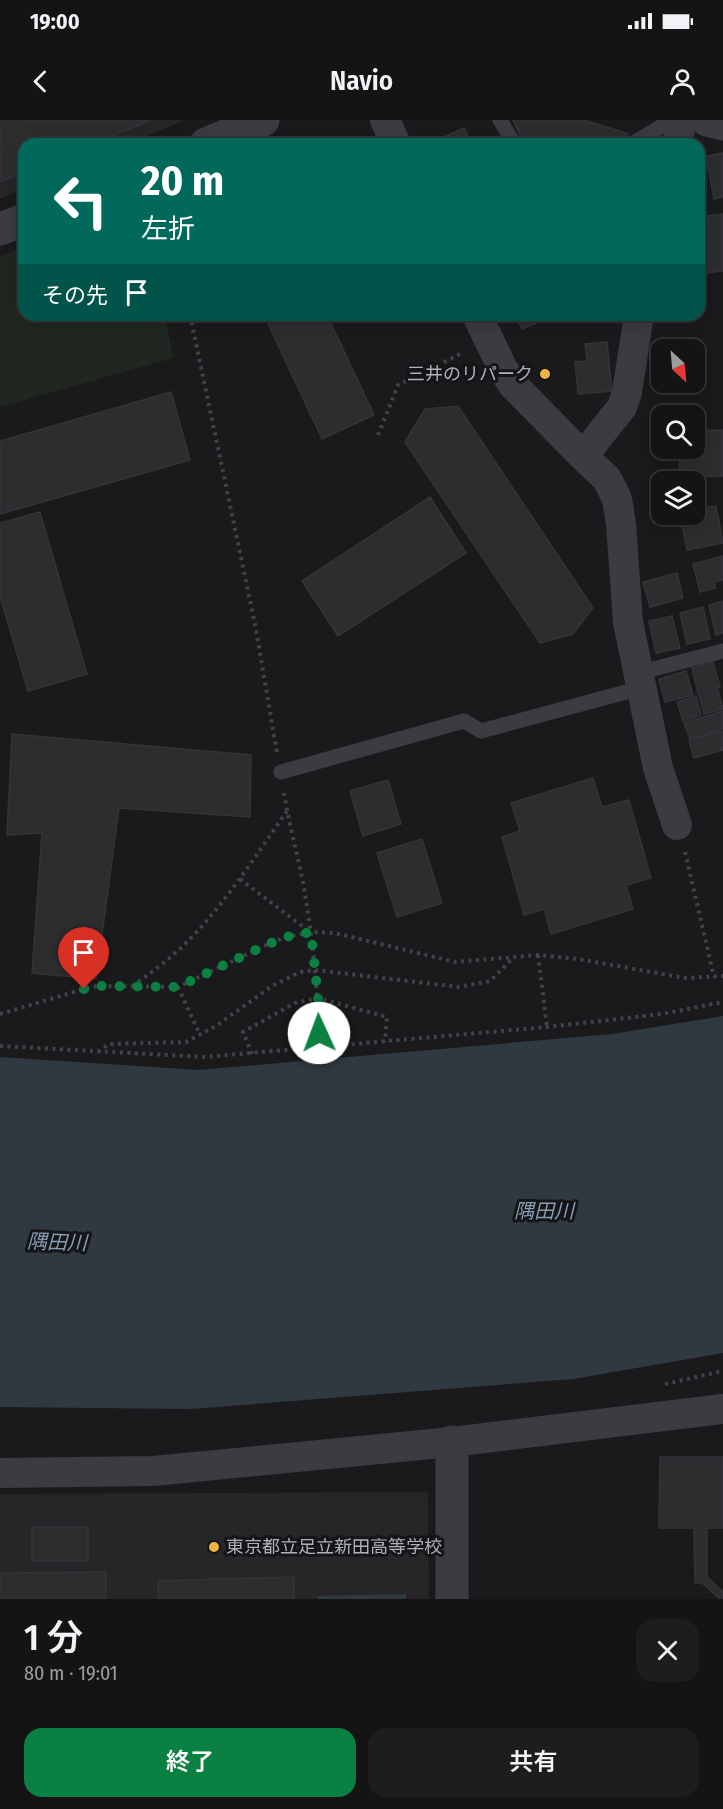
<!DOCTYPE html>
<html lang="ja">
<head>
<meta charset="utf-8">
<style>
	body { margin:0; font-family:"Fira Sans Condensed","Noto Sans JP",sans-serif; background:#1d1d1e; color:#f1f3f6; height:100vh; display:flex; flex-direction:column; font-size:22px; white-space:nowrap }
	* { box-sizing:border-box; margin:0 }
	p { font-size:20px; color:#9d9ea0 }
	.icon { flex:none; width:33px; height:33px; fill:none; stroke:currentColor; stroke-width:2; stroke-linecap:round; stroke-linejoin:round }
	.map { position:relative; height:1479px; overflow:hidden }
	.drawer { display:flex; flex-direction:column; background:#141415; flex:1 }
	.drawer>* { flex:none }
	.banner { position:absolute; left:18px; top:18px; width:687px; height:183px; border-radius:18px; box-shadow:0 3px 15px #0003,0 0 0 2px #333334; background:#00695c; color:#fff; overflow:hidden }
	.needle { width:39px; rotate:154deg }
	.controls { position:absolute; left:651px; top:219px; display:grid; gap:12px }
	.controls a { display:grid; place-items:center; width:54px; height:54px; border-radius:12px; background:#141415; box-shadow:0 3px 15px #0003,0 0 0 2px #333334; font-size:30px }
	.pin { position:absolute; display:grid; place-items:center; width:51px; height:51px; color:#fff; margin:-62px -26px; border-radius:50% 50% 50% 0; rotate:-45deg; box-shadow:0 0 6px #0007 }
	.pin .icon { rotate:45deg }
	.me { position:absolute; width:66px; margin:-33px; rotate:358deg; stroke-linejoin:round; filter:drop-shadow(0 0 4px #0008) }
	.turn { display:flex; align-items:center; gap:21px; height:126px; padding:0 24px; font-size:27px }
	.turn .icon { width:78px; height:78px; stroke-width:2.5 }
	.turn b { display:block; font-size:42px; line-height:51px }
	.then { display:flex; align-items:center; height:57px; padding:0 24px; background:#0003; gap:12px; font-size:22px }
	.round { display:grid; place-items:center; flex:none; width:63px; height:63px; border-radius:18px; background:#1d1d1e }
	.head { display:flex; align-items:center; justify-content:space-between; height:102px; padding:0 24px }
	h1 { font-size:36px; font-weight:600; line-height:45px }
	.action { display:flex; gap:12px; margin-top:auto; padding:12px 24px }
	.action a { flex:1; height:69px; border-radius:18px; background:#0b8043; color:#fff; font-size:24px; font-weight:600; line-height:69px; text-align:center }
	.action a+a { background:#1d1d1e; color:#f1f3f6 }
	.status { display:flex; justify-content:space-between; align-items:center; height:42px; padding:0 30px; background:#141415; direction:ltr }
	.status svg { height:16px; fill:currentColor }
	header { display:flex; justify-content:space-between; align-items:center; height:78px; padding:0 24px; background:#141415; font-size:27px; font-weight:600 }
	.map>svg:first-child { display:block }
	.built { fill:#262629 }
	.green { fill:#202721 }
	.water { fill:#303940 }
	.building { fill:#2d2d30; stroke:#343438; stroke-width:1.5 }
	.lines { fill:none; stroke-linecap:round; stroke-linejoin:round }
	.path { stroke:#414348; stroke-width:4; stroke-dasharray:3 4.5; stroke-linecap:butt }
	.service { stroke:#3b3c41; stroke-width:15 }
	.minor { stroke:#3b3c41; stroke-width:30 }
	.tertiary { stroke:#3b3c41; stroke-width:33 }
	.route { stroke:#0b8043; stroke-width:10; stroke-dasharray:0 18 }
	.poi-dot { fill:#eeb540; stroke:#151517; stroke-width:2 }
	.labels { text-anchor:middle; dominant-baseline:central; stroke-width:6; stroke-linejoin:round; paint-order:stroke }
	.poi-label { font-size:18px; fill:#adb1bb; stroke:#151517; text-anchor:end }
	.water-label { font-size:20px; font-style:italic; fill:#859eb5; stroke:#151517 }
</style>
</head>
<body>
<div class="status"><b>19:00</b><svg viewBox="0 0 49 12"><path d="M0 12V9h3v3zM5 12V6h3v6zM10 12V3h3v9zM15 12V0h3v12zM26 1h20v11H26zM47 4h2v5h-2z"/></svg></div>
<header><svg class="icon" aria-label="back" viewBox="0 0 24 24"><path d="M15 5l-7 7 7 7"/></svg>Navio<svg class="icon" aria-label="person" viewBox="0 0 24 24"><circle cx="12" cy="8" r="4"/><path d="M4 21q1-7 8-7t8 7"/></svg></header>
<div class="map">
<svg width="723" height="1479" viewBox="0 0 723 1479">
	<rect width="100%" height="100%" fill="#1a1a1c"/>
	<path class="built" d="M 0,0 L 185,0 L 129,24 L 24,24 L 24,68 L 0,79 Z
		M 428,1372 L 429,1479 L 0,1479 L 0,1374 Z"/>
	<path class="green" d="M 24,127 L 24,195 L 165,195 L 173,238 L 0,287 L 0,136 Z"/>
	<path class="water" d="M 723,896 L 723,1233 L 573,1259 L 191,1289 L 0,1287 L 0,937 L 199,950 L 612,914 Z
		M 406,1474 L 406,1479 L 318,1479 L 318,1476 Z"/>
	<path class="building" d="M 0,0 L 151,0 L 92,24 L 24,24 L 24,52 L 0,62 Z
		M 513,0 L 584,0 L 629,14 L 614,24 L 523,22 Z
		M 464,8 L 472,24 L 437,24 L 435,21 Z
		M 723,33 L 723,77 L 714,79 L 706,36 Z
		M 723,94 L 723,151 L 699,154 L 699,97 Z
		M 264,195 L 327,195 L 374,295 L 322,319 Z
		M 516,195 L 554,195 L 522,209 Z
		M 607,222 L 612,271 L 578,274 L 575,242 L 587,241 L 585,224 Z
		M 171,272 L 190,340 L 0,394 L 0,321 Z
		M 458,286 L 593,488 L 573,514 L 540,523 L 405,322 L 425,289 Z
		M 723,310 L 723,356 L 680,358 L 679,328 L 694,328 L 694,311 Z
		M 430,377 L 466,433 L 338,516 L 302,461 Z
		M 716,386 L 723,423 L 687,430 L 680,394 L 694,394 L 694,389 Z
		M 40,392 L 87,554 L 28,571 L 0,476 L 0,403 Z
		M 723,436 L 723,460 L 714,462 L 716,468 L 700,472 L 693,444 Z
		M 677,453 L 683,478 L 650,487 L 643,462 Z
		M 723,481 L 723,513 L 716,515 L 709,485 Z
		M 703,487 L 710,519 L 687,524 L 680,493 Z
		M 672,496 L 680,528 L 656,533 L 649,501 Z
		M 713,542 L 720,567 L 698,573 L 692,548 Z
		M 686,551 L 693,575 L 665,582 L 659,559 Z
		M 718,570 L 723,589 L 704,594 L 699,575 Z
		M 696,576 L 701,595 L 683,601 L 677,582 Z
		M 723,591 L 723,609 L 690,619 L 684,603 Z
		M 723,611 L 723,630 L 694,638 L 689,620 Z
		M 12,614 L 251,635 L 250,697 L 119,688 L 96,859 L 32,853 L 42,713 L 7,715 Z
		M 593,658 L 602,687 L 629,680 L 651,758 L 626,765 L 633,789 L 551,814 L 544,789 L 524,795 L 502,717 L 520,711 L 511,683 Z
		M 388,660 L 401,704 L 363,716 L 350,671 Z
		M 422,719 L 442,783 L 397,797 L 377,733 Z
		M 660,1337 L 723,1337 L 723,1408 L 659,1408 Z
		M 32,1407 L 88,1407 L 88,1441 L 32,1441 Z
		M 694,1408 L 707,1408 L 707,1457 L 723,1472 L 723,1479 L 720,1479 L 702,1463 L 695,1463 Z
		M 106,1452 L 106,1479 L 0,1479 L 0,1453 Z
		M 294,1457 L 294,1479 L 158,1479 L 158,1461 Z"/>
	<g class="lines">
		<path class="path" d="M 190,195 L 255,504 L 277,633
			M 378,315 L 398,265 L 464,232
			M 284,673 C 289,703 297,733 303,763 C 313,817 318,873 319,928
			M 685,732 L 714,857
			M 240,759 L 310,812
			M 538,835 L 547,907
			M 132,866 C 151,853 170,839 186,823 C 225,784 255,737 287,691
			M 178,867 L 200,915
			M 0,894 L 84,869 L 98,866 L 178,867 L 264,826 L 286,817 L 311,812 L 335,813 L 455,842 L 538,835 L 578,839 L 685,858 L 723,856
			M 0,926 L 205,937 L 547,907 L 662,894 L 723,882
			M 98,932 L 109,924 L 186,922 L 216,906 L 272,866 L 300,852 L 315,850 L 459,867 L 490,861 L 512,839
			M 252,934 L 243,912 L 295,883 L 318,878 L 387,897 L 385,922
			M 665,1264 L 723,1251"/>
		<path class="service" d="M 500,0 L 514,24
			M 632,24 L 672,0
			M 638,553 L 723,531
			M 281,652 L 464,601 L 481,611 L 641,568"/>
		<path class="minor" d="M 385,0 L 396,24
			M 677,24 L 682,0
			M 477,195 L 503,249 L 513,265 L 583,336 L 607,359 L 617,379 L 621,404 L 628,502 L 658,648 L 677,705
			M 583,336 L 622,287 L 627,272 L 639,195
			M 0,1353 L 153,1351 L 452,1322 L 723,1289"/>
		<path class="tertiary" d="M 707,0 L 723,4
			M 206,24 L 263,0
			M 0,109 L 24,100
			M 452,1322 L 452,1479"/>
	</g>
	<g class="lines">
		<path class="route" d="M 84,869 L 98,866 L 178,867 L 264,826 L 286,817 L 311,812 L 318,878 L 319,913"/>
	</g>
	<g class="poi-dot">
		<circle cx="545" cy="254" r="6"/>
		<circle cx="214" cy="1427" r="6"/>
	</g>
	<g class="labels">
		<g class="poi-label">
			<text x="533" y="254">三井のリパーク</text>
			<text x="226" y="1427" text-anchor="start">東京都立足立新田高等学校</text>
		</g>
		<g class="water-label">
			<text x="544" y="1091">隅田川</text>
			<text transform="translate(57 1122) rotate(2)">隅田川</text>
		</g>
	</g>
</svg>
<div class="controls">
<a><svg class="needle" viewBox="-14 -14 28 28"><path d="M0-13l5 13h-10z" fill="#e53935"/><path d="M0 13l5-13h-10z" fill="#9d9ea0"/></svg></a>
<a><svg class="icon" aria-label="search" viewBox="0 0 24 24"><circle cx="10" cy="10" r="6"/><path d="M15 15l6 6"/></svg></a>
<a><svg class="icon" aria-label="layers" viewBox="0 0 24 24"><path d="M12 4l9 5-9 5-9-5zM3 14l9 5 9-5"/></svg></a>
</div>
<div class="pin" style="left:84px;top:869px;background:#d93025"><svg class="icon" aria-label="arrive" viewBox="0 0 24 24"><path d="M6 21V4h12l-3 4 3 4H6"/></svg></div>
<svg class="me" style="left:319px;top:913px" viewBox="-20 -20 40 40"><circle r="19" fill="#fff"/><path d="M0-13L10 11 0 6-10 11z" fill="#0b8043"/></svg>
<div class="banner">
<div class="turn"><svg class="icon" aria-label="left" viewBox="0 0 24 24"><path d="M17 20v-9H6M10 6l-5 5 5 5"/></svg><div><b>20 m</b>左折</div></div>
<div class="then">その先<svg class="icon" aria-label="arrive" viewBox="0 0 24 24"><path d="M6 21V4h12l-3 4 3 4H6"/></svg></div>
</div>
</div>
<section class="drawer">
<div class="head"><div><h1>1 分</h1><p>80 m · 19:01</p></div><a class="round"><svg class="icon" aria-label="close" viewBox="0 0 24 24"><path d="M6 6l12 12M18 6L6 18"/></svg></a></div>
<div class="action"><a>終了</a><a>共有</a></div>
</section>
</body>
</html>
